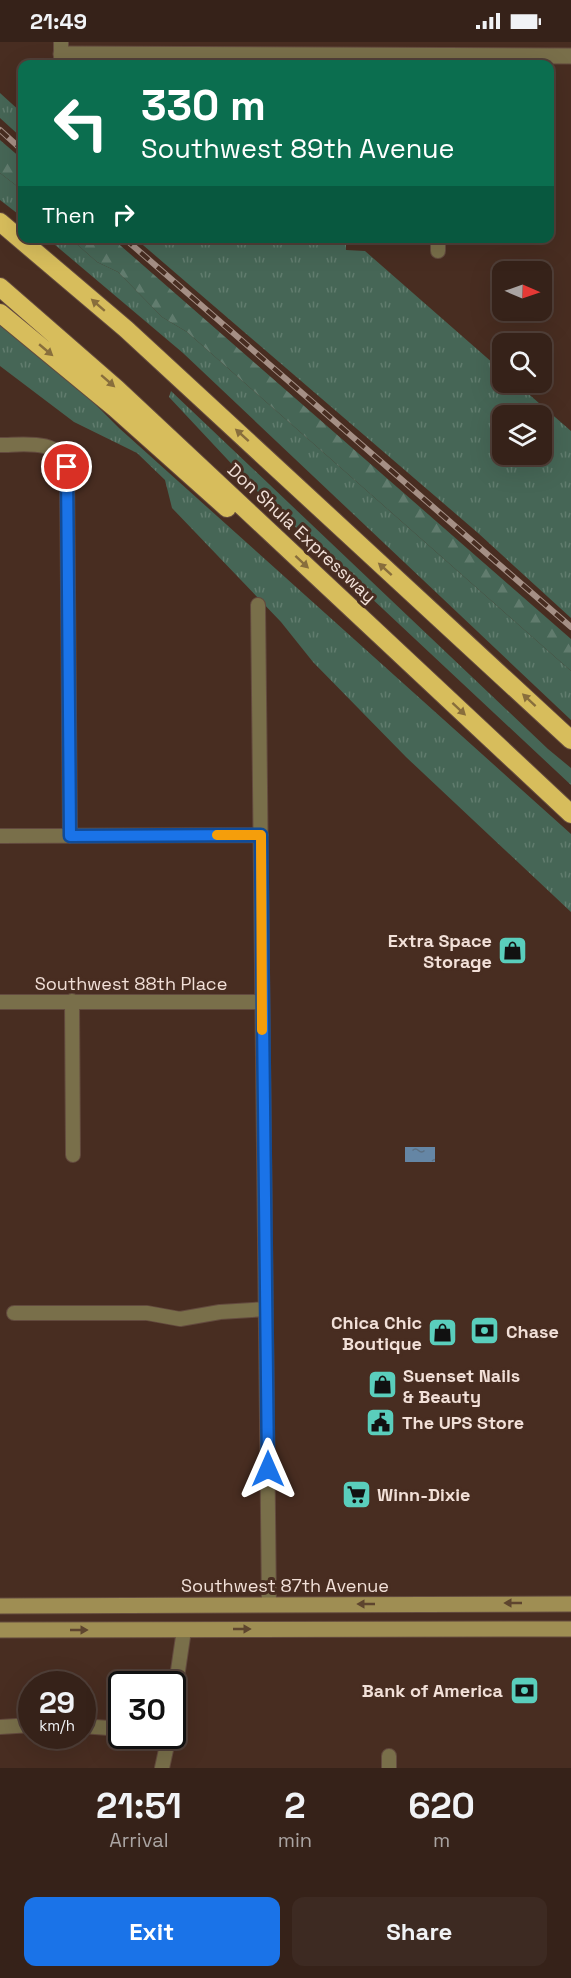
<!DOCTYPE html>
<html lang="en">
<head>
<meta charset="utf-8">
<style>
	body { margin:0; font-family:"Space Grotesk",sans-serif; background:#3d2a22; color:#f1f3f6; height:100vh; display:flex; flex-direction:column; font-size:22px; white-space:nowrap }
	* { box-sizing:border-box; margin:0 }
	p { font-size:20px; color:#aaa4a2 }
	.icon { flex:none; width:33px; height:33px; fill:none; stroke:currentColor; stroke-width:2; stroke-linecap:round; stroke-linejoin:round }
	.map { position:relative; height:1726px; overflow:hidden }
	.drawer { display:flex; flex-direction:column; background:#362219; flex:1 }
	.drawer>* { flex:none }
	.guide { position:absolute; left:18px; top:18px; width:536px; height:183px; border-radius:12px; box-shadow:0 6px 24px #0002,0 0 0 2px #503f38; background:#0b6e4f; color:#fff; overflow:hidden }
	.needle { width:39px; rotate:92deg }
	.buttons { position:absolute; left:492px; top:219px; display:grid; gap:12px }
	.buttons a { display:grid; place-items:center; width:60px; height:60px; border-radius:12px; background:#362219; box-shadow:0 6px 24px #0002,0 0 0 2px #503f38; font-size:30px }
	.speed { position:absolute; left:18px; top:1629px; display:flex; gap:12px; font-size:30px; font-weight:700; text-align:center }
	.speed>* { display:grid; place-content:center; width:78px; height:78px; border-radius:50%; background:#362219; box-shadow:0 6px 24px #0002,0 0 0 2px #503f38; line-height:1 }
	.speed small { font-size:15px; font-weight:400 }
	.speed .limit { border:3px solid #111; border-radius:9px; background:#fff; color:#111 }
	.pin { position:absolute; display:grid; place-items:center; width:51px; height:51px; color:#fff; margin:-26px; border:3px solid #fff; border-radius:50%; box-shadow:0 2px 6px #0007 }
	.me { position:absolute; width:66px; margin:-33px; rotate:0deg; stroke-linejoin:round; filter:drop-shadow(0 0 4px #0008) }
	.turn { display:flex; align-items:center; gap:21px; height:126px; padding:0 24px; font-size:27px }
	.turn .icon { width:78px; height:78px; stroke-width:2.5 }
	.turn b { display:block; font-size:42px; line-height:51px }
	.then { display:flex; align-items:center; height:57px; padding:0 24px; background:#0003; gap:12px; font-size:22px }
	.eta { display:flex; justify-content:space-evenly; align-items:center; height:102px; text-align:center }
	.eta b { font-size:36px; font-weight:700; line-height:42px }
	.primary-button { display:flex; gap:12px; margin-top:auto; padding:12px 24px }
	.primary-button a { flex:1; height:69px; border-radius:12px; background:#1a73e8; color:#fff; font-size:24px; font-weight:700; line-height:69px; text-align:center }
	.primary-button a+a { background:#3d2a22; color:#f1f3f6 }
	.status { display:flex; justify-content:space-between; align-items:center; height:42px; padding:0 30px; background:#362219; direction:ltr }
	.status svg { height:16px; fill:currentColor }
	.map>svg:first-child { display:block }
	.grass { fill:url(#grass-tufts); fill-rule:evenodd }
	.forest { fill:url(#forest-firs) }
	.water { fill:url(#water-ripples) }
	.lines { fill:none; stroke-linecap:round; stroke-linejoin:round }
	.minor-casing { stroke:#634a3e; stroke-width:16 }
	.tertiary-casing { stroke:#634a3e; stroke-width:17 }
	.secondary-casing { stroke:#634a3e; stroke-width:17 }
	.motorway-casing { stroke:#634a3e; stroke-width:20 }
	.minor { stroke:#796f4a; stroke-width:14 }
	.tertiary { stroke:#796f4a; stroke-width:15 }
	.secondary { stroke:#9f8e53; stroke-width:15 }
	.motorway { stroke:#d7bd5c; stroke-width:18 }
	.rail-casing { stroke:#a58f85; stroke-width:6 }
	.rail { stroke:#482d21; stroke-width:4; stroke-dasharray:11; stroke-linecap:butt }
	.oneway { fill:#886e3c }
	.oneway2 { fill:#5e452e }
	.route-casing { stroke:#114b97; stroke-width:15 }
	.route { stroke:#1a73e8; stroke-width:10 }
	.slow { stroke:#f59e0b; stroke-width:10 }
	.labels { text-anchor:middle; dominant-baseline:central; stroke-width:6; stroke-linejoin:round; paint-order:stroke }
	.street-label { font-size:18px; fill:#f2e0d8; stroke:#482d21 }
	.poi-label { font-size:18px; font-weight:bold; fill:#f2e0d8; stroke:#482d21; text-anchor:start }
</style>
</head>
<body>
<div class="status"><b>21:49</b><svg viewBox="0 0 49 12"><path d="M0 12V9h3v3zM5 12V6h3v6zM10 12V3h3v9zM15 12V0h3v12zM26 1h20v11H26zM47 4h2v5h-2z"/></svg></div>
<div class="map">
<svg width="571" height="1726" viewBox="0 0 571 1726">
	<defs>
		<pattern id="grass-tufts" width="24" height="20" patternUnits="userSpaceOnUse" patternTransform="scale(1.5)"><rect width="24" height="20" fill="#466656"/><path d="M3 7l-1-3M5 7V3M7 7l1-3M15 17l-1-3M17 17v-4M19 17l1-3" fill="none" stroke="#617c6e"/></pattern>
		<pattern id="forest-firs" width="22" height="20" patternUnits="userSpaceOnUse" patternTransform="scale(1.5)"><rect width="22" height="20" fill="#466656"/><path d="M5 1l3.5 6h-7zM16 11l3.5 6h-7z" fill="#617c6e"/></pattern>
		<pattern id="water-ripples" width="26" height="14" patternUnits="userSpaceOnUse" patternTransform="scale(1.5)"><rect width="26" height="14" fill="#6586a5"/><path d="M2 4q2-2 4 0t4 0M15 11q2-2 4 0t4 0" fill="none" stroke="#5b6f82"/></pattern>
	</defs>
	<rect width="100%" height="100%" fill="#482d21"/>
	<path class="grass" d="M 0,51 L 22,71 L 22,96 L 0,76 Z
		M 0,131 L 22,148 L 22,175 L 0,158 Z
		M 48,197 L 71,197 L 97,220 L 118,230 L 162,275 L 187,290 L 571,629 L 571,678 L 183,311 Z
		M 136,197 L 346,197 L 346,208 L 365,209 L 502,329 L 502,340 L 516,341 L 571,389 L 571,576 L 478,491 ZM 502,374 L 542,374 L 542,412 L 502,412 Z
		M 0,280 L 80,347 L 119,386 L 571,792 L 571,870 L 406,715 L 313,620 L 281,580 L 172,466 L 165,438 L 137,411 L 74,380 L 0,324 Z
		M 171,349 L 548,707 L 571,726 L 571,743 L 257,449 L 169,355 Z"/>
	<path class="forest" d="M 0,98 L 22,117 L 22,148 L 0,131 Z
		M 71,197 L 113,197 L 571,597 L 571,629 L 187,290 L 162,275 L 118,230 L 97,220 Z"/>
	<path class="water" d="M 405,1105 L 435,1105 L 435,1120 L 405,1120 Z"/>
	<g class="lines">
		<defs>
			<path id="minor" d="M 61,0 L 61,22
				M 438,196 L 438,209
				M 0,403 C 23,403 59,396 67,425 L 70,794
				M 258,563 L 269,1562
				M 0,794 L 261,793
				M 72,959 L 73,1113
				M 0,960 L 262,960
				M 14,1271 L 147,1271 L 180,1277 L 220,1270 L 266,1267
				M 172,1669 L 184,1588
				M 82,1684 L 122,1687
				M 0,1685 L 32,1683
				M 162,1726 L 169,1694
				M 389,1726 L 389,1714"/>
			<path id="tertiary" d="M 61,12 L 571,14"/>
			<path id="secondary" d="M 0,1564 L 571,1562
				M 0,1588 L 571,1587"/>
			<path id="motorway" d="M 0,180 L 126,287 L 571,698
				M 0,245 L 117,347 L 571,772
				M 0,271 L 115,366 L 227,466"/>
		</defs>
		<use href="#minor" class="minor-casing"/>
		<use href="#tertiary" class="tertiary-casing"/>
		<use href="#secondary" class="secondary-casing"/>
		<use href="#motorway" class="motorway-casing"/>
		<use href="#minor" class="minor"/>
		<use href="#tertiary" class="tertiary"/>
		<use href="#secondary" class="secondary"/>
		<use href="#motorway" class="motorway"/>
		<defs>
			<path id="rail" d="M 0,88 L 22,108
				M 124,196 L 571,585"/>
		</defs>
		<use href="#rail" class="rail-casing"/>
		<use href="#rail" class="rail"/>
	</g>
	<defs><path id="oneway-solid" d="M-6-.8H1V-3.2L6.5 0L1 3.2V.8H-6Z" transform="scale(1.5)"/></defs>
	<g class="oneway">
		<use href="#oneway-solid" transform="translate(98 263) rotate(-139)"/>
		<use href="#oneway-solid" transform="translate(46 308) rotate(40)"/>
		<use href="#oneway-solid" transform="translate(108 339) rotate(41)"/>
		<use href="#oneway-solid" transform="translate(242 393) rotate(-138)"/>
		<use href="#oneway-solid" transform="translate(302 520) rotate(43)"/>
		<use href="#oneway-solid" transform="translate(385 527) rotate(-138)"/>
		<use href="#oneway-solid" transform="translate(529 658) rotate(-137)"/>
		<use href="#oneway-solid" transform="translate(459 667) rotate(43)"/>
	</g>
	<g class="oneway2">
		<use href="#oneway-solid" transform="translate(513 1561) rotate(180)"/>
		<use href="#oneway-solid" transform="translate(366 1562) rotate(180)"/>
		<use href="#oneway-solid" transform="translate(242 1587)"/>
		<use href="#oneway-solid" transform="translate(79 1588)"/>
	</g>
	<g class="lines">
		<defs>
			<path id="route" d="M 67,425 L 70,794 L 261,793 L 268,1427"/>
		</defs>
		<use href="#route" class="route-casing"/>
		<use href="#route" class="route"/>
		<path class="slow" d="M 217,793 L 261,793 L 262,988"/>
	</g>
	<defs>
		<symbol id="shop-square" viewBox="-11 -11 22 22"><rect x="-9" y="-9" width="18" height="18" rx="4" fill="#5acebc" stroke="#482d21"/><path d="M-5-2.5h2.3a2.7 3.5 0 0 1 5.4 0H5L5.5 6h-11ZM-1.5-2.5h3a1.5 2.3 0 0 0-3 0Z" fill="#111"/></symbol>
		<symbol id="bank-square" viewBox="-11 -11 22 22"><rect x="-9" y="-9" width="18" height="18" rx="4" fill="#5acebc" stroke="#482d21"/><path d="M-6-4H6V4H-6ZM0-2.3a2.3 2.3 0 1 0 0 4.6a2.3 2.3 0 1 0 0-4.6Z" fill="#111"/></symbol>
		<symbol id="civic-square" viewBox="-11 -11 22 22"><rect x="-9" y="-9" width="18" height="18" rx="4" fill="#5acebc" stroke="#482d21"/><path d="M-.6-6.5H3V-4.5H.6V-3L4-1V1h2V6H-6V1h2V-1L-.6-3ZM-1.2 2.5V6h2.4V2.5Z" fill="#111"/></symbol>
		<symbol id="supermarket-square" viewBox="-11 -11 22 22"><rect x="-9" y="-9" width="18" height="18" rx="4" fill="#5acebc" stroke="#482d21"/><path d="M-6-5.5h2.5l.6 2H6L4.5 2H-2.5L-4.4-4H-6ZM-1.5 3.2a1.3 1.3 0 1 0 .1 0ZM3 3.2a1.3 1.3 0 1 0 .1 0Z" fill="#111"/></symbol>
	</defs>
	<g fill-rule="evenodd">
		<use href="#shop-square" x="496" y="892" width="33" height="33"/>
		<use href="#bank-square" x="468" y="1272" width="33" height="33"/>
		<use href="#shop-square" x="426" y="1274" width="33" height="33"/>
		<use href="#shop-square" x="366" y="1326" width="33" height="33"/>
		<use href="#civic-square" x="364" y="1364" width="33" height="33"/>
		<use href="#supermarket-square" x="340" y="1436" width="33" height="33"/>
		<use href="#bank-square" x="508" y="1632" width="33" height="33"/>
	</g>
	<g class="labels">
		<g class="street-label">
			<text transform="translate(302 491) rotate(43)">Don Shula Expressway</text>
			<text x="131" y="941">Southwest 88th Place</text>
			<text x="285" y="1543">Southwest 87th Avenue</text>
		</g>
		<g class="poi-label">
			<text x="492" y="898" text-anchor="end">Extra Space<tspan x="492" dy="21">Storage</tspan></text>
			<text x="422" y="1280" text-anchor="end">Chica Chic<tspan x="422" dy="21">Boutique</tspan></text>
			<text x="506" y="1289">Chase</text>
			<text x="403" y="1333">Suenset Nails<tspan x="403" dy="21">&amp; Beauty</tspan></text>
			<text x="402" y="1380">The UPS Store</text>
			<text x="377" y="1452">Winn-Dixie</text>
			<text x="503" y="1648" text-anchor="end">Bank of America</text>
		</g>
	</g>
</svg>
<div class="buttons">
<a><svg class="needle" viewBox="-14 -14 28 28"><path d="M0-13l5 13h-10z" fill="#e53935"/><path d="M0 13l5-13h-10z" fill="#aaa4a2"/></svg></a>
<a><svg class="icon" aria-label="search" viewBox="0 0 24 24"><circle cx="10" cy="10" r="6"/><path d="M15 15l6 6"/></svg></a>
<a><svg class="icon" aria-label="layers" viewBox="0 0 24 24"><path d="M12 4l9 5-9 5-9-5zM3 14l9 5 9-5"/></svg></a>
</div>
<div class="speed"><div>29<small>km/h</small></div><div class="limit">30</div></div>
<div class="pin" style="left:67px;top:425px;background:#d93025"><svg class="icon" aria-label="arrive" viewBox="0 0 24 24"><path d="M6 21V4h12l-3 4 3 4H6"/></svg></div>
<svg class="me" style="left:268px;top:1427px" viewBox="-20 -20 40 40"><path d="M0-17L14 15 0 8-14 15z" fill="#1a73e8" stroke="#fff" stroke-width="4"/></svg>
<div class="guide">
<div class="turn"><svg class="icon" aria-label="left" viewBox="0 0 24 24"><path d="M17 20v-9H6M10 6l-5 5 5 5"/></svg><div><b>330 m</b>Southwest 89th Avenue</div></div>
<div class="then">Then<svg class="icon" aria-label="right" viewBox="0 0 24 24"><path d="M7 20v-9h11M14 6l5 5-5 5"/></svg></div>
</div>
</div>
<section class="drawer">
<div class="eta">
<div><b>21:51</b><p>Arrival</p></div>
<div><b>2</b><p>min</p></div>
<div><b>620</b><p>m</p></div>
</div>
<div class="primary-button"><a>Exit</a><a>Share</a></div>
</section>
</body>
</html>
